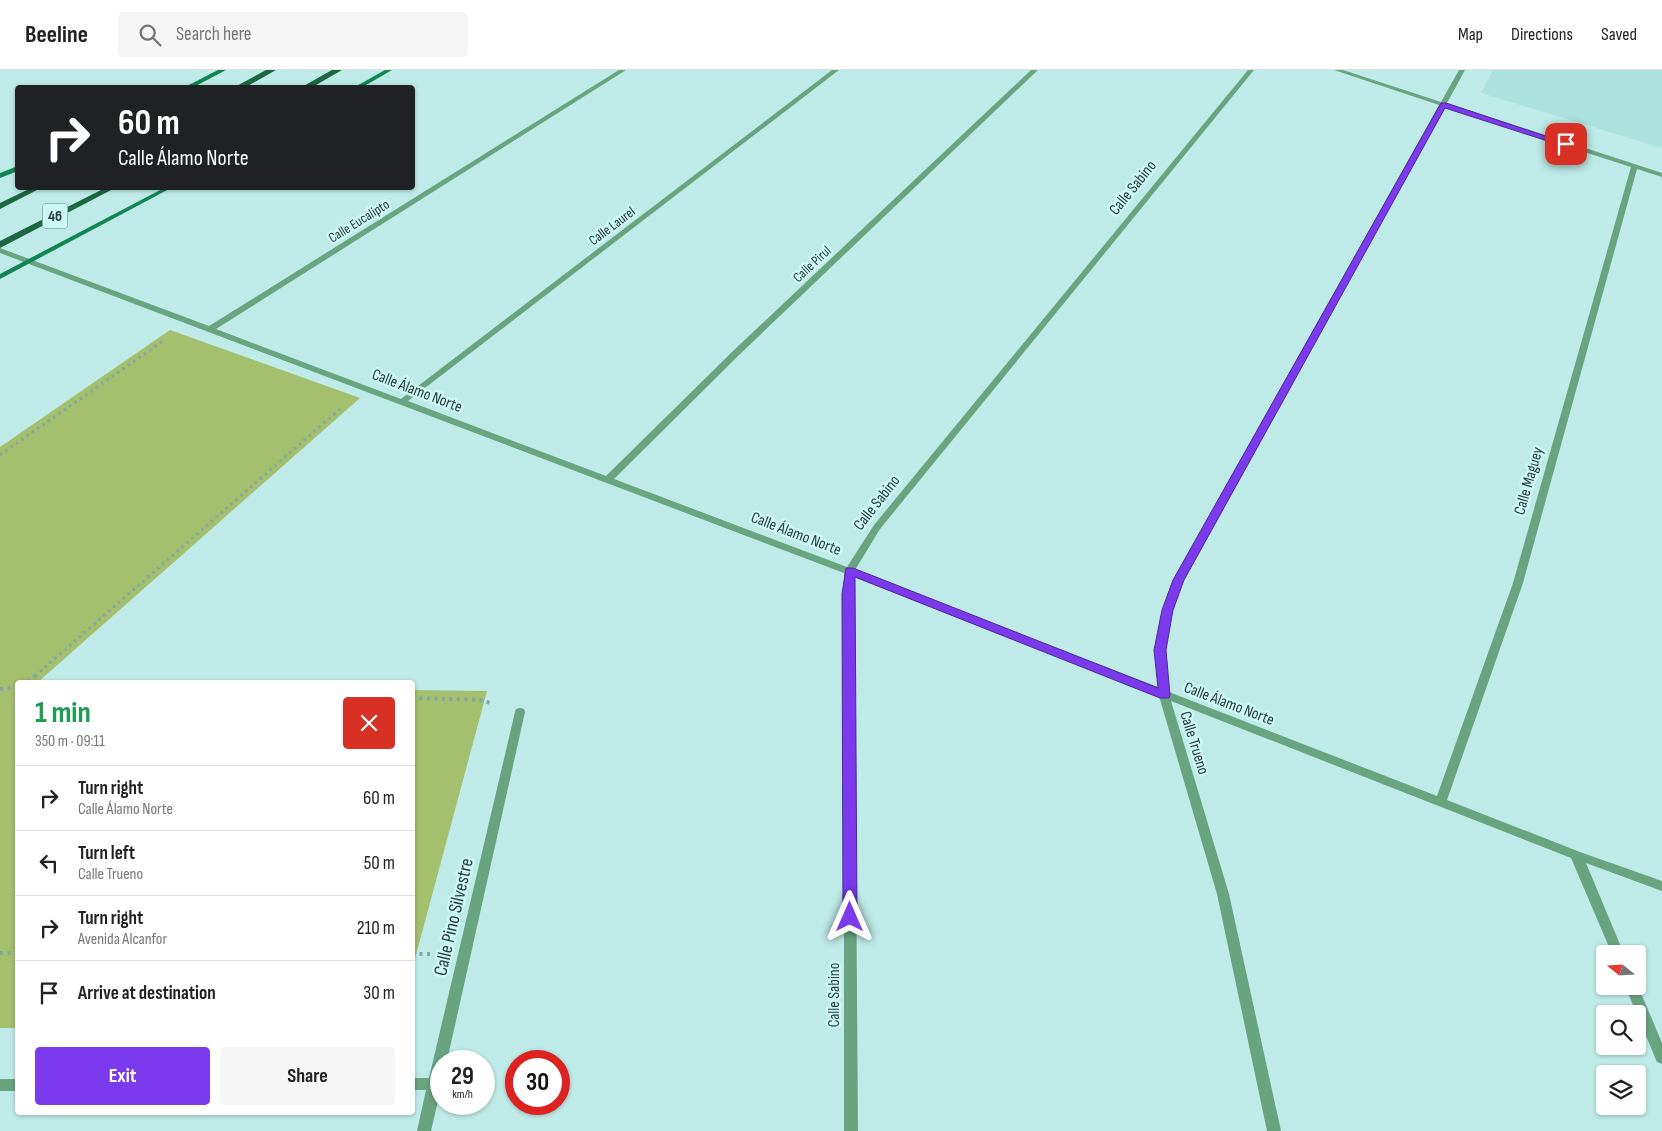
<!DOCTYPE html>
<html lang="en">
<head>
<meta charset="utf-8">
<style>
	body { margin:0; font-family:"Sofia Sans Condensed",sans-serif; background:#f6f6f6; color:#222; height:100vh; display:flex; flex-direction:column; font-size:19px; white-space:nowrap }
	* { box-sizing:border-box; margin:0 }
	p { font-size:16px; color:#767676 }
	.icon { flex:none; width:28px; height:28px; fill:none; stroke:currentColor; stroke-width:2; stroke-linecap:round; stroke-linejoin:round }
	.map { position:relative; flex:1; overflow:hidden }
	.sheet { position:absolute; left:15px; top:610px; width:400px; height:435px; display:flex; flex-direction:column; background:#fff; border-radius:5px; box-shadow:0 1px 4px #0004 }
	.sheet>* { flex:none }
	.banner { position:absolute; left:15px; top:15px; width:400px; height:105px; border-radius:5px; box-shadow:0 1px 4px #0004; background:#202124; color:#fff; overflow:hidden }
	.needle { width:32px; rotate:288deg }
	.buttons { position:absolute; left:1596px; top:875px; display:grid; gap:10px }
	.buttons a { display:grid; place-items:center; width:50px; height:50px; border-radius:5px; background:#fff; box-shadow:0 1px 4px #0004; font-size:25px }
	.speed { position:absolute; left:430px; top:980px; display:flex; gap:10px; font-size:25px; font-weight:700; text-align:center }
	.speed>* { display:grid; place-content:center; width:65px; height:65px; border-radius:50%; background:#fff; box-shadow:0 1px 4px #0004; line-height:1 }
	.speed small { font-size:12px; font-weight:400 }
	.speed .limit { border:8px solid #d22; background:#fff; color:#111 }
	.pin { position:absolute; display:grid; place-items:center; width:42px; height:42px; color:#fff; margin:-21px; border-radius:10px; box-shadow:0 2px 8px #0006 }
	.me { position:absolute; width:55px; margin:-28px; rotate:0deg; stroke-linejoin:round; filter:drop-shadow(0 0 4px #0008) }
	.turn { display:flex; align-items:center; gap:18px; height:105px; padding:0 20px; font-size:22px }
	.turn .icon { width:65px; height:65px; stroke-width:2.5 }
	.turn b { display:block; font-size:35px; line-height:42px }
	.round { display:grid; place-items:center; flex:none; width:52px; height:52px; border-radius:5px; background:#f6f6f6 }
	.head { display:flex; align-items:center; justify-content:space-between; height:85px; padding:0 20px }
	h1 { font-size:30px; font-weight:700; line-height:38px; color:#1e9e55 }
	.primary-button { display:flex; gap:10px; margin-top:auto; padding:10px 20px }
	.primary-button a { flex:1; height:58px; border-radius:5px; background:#7c3aed; color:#fff; font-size:20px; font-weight:700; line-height:58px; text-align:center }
	.primary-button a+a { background:#f6f6f6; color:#222 }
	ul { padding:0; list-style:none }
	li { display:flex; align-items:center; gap:15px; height:65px; padding:0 20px; border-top:1px solid #e0e0e0 }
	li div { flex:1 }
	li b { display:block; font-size:19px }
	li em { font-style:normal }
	header { display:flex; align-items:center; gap:30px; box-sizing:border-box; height:70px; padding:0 25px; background:#fff; border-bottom:1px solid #e0e0e0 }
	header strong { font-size:24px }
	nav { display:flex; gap:28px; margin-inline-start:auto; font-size:18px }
	.search { width:350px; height:45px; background:#f6f6f6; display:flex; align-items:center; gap:12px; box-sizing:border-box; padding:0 18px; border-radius:5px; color:#767676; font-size:19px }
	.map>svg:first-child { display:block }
	.built { fill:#abe2dd }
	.green { fill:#a4bf6e }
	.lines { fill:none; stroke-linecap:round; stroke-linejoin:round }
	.path-far1 { stroke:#85a7a4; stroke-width:3; stroke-dasharray:2.5 4; stroke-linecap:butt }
	.path { stroke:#85a7a4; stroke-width:4; stroke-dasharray:3 4.5; stroke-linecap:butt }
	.street { fill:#68a480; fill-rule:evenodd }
	.secondary { fill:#108551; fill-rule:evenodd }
	.primary { fill:#1c6641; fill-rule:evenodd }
	.route { fill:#7c3aed; stroke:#51269a }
	.labels { text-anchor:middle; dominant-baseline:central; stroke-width:5; stroke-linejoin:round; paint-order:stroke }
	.far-street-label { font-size:14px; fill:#2b3d3c; stroke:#cbf8f4 }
	.shield { fill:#cbf8f4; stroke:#5b7573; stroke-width:1 }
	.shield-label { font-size:15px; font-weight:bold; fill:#2b3d3c }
	.street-label { font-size:16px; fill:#2b3d3c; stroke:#cbf8f4 }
	.near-street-label { font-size:19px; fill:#2b3d3c; stroke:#cbf8f4 }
</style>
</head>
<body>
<header>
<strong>Beeline</strong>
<div class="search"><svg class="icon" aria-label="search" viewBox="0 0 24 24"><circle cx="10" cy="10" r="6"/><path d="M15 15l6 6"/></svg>Search here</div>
<nav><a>Map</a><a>Directions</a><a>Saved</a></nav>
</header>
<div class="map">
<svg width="1662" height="1061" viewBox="0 0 1662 1061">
	<rect width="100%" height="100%" fill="#beebe7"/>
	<path class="built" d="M 1493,0 L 1662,0 L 1662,78 L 1481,23 Z"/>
	<path class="green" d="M 170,260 L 360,328 L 38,612 L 18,612 L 17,958 L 0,958 L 0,377 Z
		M 413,620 L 487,621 L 413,896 L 412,620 Z"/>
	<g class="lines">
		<path class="path-far1" d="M 0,385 L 163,271
			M 35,606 L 341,338"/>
		<path class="path" d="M 28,612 L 36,605
			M 0,619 L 18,617
			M 412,628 L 480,630 L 494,634
			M 0,883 L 18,883
			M 412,884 L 433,884"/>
		<path class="street" d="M 619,0 L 626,0 L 216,259 L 401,329 L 832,0 L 839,0 L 408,331 L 606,406 L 733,281 L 1031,0 L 1038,0 L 739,285 L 614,409 L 847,497 L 874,455 L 1248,0 L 1254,0 L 880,459 L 855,500 L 1158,617 L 1155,580 L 1163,540 L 1174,510 L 1439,35 L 1334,0 L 1343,0 L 1441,32 L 1459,0 L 1465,0 L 1447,33 L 1662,103 L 1662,107 L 1637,99 L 1523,513 L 1447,730 L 1580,782 L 1662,811 L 1662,821 L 1586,793 L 1624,884 L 1612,884 L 1571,788 L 1171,631 L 1229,824 L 1281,1061 L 1267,1061 L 1217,824 L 1159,626 L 854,507 L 858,1061 L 844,1061 L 844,503 L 0,183 L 0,178 L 209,256 ZM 1445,37 L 1631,97 L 1513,513 L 1437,726 L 1169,622 L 1165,580 L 1173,540 L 1184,510 Z
			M 520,638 L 524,639 L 525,642 L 447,991 L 441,991 L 441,1018 L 431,1061 L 417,1061 L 426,1020 L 412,1020 L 412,1008 L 429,1008 L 515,642 L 516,639 Z
			M 1625,916 L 1638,916 L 1662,973 L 1662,994 L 1657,992 Z
			M 0,1009 L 18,1009 L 18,1021 L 0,1021 Z"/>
		<path class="secondary" d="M 218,0 L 226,0 L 192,18 L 183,18 Z
			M 385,0 L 392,0 L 361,18 L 353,18 Z
			M 18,96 L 18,101 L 0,108 L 0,103 Z
			M 164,118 L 171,118 L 0,209 L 0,204 Z"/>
		<path class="primary" d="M 266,0 L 276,0 L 244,18 L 233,18 Z
			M 332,0 L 342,0 L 311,18 L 300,18 Z
			M 31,118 L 41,118 L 0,139 L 0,133 Z
			M 105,118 L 115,118 L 0,178 L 0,171 Z"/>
	</g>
	<path class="route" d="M 1441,33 L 1446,33 L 1569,74 L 1563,76 L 1445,38 L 1184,510 L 1173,540 L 1166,580 L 1170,625 L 1169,628 L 1160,628 L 855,507 L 857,847 L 855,851 L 850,853 L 845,851 L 843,847 L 842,524 L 846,498 L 853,498 L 1158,618 L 1154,580 L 1162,540 L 1173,510 Z"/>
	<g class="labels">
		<g class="far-street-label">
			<text transform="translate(359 151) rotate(-32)">Calle Eucalipto</text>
			<text transform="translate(612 156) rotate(-37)">Calle Laurel</text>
			<text transform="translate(812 194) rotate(-43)">Calle Pirul</text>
		</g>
		<rect class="shield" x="42.5" y="133.5" width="25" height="25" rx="4"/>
		<g class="shield-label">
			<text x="55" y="146">46</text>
		</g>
		<g class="street-label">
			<text transform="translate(1133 118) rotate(-51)">Calle Sabino</text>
			<text transform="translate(417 321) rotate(21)">Calle Álamo Norte</text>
			<text transform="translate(1529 411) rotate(-74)">Calle Maguey</text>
			<text transform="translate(877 433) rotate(-52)">Calle Sabino</text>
			<text transform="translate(796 464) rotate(21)">Calle Álamo Norte</text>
			<text transform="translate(1229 634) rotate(21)">Calle Álamo Norte</text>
			<text transform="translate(1194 673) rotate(73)">Calle Trueno</text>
			<text transform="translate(834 925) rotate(-90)">Calle Sabino</text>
		</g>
		<g class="near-street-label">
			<text transform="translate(454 847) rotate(-77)">Calle Pino Silvestre</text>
		</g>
	</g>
</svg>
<div class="buttons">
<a><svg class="needle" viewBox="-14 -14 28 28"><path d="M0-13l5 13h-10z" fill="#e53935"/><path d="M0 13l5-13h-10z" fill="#767676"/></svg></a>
<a><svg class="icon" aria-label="search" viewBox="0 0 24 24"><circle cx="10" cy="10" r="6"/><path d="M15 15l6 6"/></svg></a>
<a><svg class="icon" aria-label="layers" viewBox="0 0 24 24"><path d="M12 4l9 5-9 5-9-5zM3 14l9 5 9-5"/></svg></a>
</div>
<div class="speed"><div>29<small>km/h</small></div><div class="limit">30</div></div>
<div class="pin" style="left:1566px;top:74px;background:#d93025"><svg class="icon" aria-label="arrive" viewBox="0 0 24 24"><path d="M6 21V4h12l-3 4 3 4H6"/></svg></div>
<svg class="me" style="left:850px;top:847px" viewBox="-20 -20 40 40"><path d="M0-17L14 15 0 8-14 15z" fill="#7c3aed" stroke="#fff" stroke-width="4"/></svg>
<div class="banner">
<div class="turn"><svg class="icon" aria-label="right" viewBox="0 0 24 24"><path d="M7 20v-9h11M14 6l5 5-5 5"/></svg><div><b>60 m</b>Calle Álamo Norte</div></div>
</div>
<section class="sheet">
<div class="head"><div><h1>1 min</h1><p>350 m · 09:11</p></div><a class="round" style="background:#d93025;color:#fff"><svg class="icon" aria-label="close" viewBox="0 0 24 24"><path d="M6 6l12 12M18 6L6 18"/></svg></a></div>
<ul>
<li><svg class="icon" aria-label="right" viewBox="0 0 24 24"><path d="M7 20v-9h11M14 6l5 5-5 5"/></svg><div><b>Turn right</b><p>Calle Álamo Norte</p></div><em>60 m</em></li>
<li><svg class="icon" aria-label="left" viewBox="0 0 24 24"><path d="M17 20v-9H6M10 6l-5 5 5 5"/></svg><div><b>Turn left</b><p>Calle Trueno</p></div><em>50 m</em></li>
<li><svg class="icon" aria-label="right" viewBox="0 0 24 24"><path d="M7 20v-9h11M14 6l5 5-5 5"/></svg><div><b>Turn right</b><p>Avenida Alcanfor</p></div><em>210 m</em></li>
<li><svg class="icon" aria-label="arrive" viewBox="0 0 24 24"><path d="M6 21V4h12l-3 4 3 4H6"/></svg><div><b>Arrive at destination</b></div><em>30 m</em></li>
</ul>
<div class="primary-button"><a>Exit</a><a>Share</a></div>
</section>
</div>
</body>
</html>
